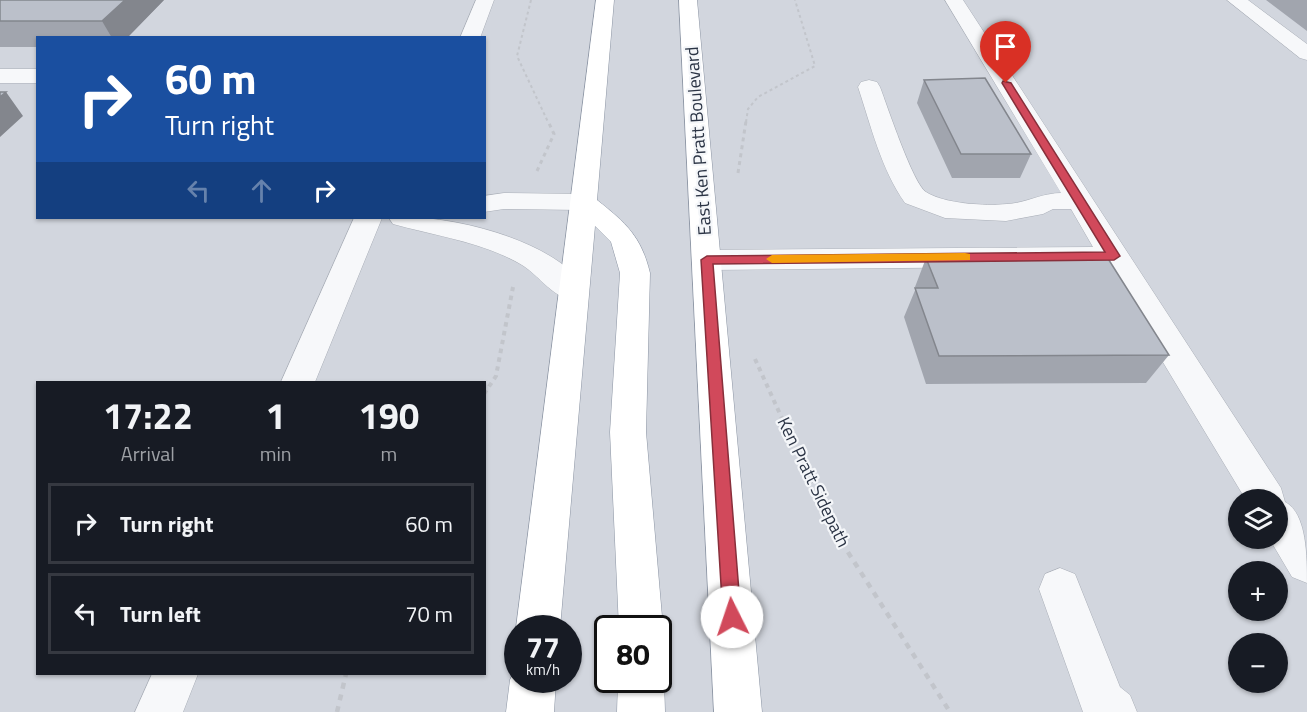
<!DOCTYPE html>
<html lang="en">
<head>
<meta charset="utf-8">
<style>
	body { margin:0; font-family:"Titillium Web",sans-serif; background:#20242c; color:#f1f3f6; height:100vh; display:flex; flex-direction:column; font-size:22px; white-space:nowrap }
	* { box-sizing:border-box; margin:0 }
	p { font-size:20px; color:#9ea1a6 }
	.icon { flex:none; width:33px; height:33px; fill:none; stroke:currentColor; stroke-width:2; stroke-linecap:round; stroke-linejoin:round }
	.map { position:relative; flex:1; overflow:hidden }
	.sheet { position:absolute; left:36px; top:381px; width:450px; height:294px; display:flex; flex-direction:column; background:#171b24; border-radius:0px; box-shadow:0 2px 4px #0004 }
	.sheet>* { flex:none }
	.hud { position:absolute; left:36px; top:36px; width:450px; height:183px; border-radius:0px; box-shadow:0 2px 4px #0004; background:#1a4fa0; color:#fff; overflow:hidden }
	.fabs { position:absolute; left:1228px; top:489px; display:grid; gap:12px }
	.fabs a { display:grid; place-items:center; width:60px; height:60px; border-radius:50%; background:#171b24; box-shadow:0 2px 4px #0004; font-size:30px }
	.speed { position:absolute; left:504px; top:615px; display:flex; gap:12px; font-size:30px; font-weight:700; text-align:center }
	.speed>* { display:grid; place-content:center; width:78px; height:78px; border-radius:50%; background:#171b24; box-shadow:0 2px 4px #0004; line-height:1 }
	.speed small { font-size:15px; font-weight:400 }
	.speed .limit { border:3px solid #111; border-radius:9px; background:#fff; color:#111 }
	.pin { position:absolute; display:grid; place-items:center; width:51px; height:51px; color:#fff; margin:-62px -26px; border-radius:50% 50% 50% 0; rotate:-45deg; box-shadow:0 0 6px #0007 }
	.pin .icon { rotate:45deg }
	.me { position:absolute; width:66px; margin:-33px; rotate:356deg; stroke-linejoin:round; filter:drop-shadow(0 0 4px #0008) }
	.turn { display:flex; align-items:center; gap:21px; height:126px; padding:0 30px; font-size:27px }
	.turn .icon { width:78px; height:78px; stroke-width:2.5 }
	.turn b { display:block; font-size:42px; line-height:51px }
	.lanes { display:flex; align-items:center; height:57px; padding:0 30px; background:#0003; justify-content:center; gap:30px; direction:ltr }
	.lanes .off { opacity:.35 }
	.eta { display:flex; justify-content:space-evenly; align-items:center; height:102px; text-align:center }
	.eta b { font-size:36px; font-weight:700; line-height:42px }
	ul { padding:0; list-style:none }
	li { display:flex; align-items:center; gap:18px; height:81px; margin:0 12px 9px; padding:0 18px; border:3px solid #363941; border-radius:0px }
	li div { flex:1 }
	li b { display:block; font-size:22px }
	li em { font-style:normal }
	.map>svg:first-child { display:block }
	.built { fill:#d2d6de; fill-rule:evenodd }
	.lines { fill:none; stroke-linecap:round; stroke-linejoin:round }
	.minor-casing { stroke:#a9aeb7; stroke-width:1 }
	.highway-casing { stroke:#8b94a3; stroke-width:1 }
	.path-far3 { stroke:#c2c5cb; stroke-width:2; stroke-dasharray:3 3; stroke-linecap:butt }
	.path-far2 { stroke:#c2c5cb; stroke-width:3; stroke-dasharray:4 4; stroke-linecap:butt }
	.path-far1 { stroke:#c2c5cb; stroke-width:4; stroke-dasharray:4.5 4.5; stroke-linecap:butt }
	.path { stroke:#c2c5cb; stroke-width:4.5; stroke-dasharray:6 6; stroke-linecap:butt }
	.minor { fill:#f7f8fa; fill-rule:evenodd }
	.highway { fill:#fff; fill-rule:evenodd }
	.wall { fill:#a1a5ae }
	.shaded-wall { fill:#83868d }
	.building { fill:#bbc0ca; stroke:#83868d; stroke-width:1.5 }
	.route { fill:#d1495b; stroke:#882f3b; stroke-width:1.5 }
	.slow { fill:#f59e0b }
	.labels { text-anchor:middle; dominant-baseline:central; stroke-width:4.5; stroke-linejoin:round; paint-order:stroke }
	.street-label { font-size:18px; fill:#2b3445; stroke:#f4f6f9 }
</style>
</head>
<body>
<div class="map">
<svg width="1307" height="712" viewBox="0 0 1307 712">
	<rect width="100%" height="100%" fill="#e4e7ec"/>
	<path class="built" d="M 5,0 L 1307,0 L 1307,712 L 0,712 L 0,2 ZM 38,38 L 484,38 L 484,218 L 38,218 ZM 38,382 L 484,382 L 484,674 L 38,674 ZM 1239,500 L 1278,500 L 1278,538 L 1239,538 ZM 1239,572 L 1278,572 L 1278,610 L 1239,610 ZM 518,628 L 568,628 L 568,680 L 518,680 ZM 608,628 L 658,628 L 658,680 L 608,680 ZM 1239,644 L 1278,644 L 1278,682 L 1239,682 Z"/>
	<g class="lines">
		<defs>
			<path id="minor" d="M 476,0 L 494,0 L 480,38 L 460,38 Z
				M 945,0 L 963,0 L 1281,488 L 1285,502 C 1307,513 1307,558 1307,583 L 1292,577 L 1269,538 L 1278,538 L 1278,500 L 1246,500 L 1105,266 L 707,270 L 697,267 L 692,260 L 697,253 L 707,250 L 1093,247 L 1071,209 L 1053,209 L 1043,214 L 1006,221 L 945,218 L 905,203 C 881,169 871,126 858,87 L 861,82 L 869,80 L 877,82 L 880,87 C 887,105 913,184 926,192 C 945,204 985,206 1007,204 C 1026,203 1042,193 1061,193 Z
				M 1227,0 L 1248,0 L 1307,44 L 1307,60 L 1300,58 Z
				M 0,69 L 38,69 L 38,83 L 0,83 Z
				M 504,193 L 582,194 L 591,196 L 595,202 L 591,208 L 582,210 L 504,209 L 484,212 L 484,196 Z
				M 354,218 L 382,218 L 315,382 L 281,382 Z
				M 389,218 C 445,212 558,240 588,291 L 584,298 C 557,306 543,278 522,265 C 483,242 436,236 393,224 Z
				M 1060,568 L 1075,574 L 1120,687 L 1130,695 L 1137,712 L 1083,712 L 1039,589 L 1045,574 Z
				M 152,674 L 198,674 L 183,712 L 135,712 Z"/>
			<path id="highway" d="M 596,0 L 614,0 L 597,200 C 626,223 641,236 650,273 L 646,432 L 663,628 L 658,639 L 658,628 L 619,628 L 610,432 L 620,273 L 611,242 L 595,226 L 560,628 L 518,628 L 518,632 L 516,628 Z
				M 679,0 L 697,0 L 762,712 L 714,712 Z
				M 517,664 L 518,680 L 556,680 L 554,712 L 506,712 L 510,680 Z
				M 658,667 L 664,680 L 665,712 L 617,712 L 618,680 L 658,680 Z"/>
		</defs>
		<use href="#minor" class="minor-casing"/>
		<use href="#highway" class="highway-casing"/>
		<path class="path-far3" d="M 531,0 L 517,56 L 548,122
			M 746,122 L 748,109 L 758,97 L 815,66 L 795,0"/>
		<path class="path-far2" d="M 537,171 L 554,134 L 548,121
			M 738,173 L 746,121"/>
		<path class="path-far1" d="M 755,359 L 805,469
			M 484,394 L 496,376 L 513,287"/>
		<path class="path" d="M 804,467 L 830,524 L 950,712
			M 337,712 L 346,674"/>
		<use href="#minor" class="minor"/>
		<use href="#highway" class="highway"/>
	</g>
	<path class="wall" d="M 0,0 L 164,0 L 127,38 L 38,38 L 38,47 L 0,47 Z
		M 1266,0 L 1307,0 L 1307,31 Z
		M 924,80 L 1031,154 L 1020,178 L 952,178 L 917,103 Z
		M 926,258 L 1169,355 L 1146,383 L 926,384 L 904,317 L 916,288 L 915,287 Z"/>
	<path class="shaded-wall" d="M 125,0 L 164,0 L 127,38 L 112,38 L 102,21 Z
		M 6,92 L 23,116 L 0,137 L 0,97 Z"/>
	<path class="building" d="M 0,0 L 125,0 L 102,21 L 0,21 Z
		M 985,78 L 1031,154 L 961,154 L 924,80 Z
		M 0,92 L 6,92 L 0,97 Z
		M 1107,257 L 1169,355 L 939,356 L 915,288 L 938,288 L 926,258 Z"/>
	<path class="route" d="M 1003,81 L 1011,83 L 1120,256 L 1114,260 L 713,264 L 741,617 L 738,623 L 732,626 L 725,623 L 723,617 L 701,260 L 707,256 L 1105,252 L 1002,83 Z"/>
	<path class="slow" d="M 965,253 L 970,254 L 970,260 L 772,263 L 766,259 L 772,255 Z"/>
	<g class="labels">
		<g class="street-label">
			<text transform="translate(698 141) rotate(-94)">East Ken Pratt Boulevard</text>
			<text transform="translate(814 482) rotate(64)">Ken Pratt Sidepath</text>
		</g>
	</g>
</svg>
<div class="fabs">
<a><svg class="icon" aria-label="layers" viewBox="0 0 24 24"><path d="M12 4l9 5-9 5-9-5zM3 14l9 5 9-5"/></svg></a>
<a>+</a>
<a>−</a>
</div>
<div class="speed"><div>77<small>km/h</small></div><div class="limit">80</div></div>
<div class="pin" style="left:1006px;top:83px;background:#d93025"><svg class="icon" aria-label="arrive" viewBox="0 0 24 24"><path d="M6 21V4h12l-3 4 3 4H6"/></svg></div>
<svg class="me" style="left:732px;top:617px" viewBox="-20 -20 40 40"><circle r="19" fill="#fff"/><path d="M0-13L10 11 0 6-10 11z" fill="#d1495b"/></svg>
<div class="hud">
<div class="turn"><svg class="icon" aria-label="right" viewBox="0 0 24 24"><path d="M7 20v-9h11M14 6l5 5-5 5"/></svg><div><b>60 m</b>Turn right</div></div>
<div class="lanes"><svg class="icon off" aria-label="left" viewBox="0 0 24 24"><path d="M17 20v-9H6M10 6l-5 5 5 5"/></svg><svg class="icon off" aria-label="ahead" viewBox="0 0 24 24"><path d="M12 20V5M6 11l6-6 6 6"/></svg><svg class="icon" aria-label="right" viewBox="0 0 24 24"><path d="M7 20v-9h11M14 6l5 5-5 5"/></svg></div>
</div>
<section class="sheet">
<div class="eta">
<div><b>17:22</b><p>Arrival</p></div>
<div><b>1</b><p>min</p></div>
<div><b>190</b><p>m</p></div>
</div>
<ul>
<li><svg class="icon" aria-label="right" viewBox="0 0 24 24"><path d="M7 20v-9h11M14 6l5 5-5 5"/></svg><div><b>Turn right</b></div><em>60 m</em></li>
<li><svg class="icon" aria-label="left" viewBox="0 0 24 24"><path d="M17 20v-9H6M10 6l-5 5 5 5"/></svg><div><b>Turn left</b></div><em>70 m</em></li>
</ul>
</section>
</div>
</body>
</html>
